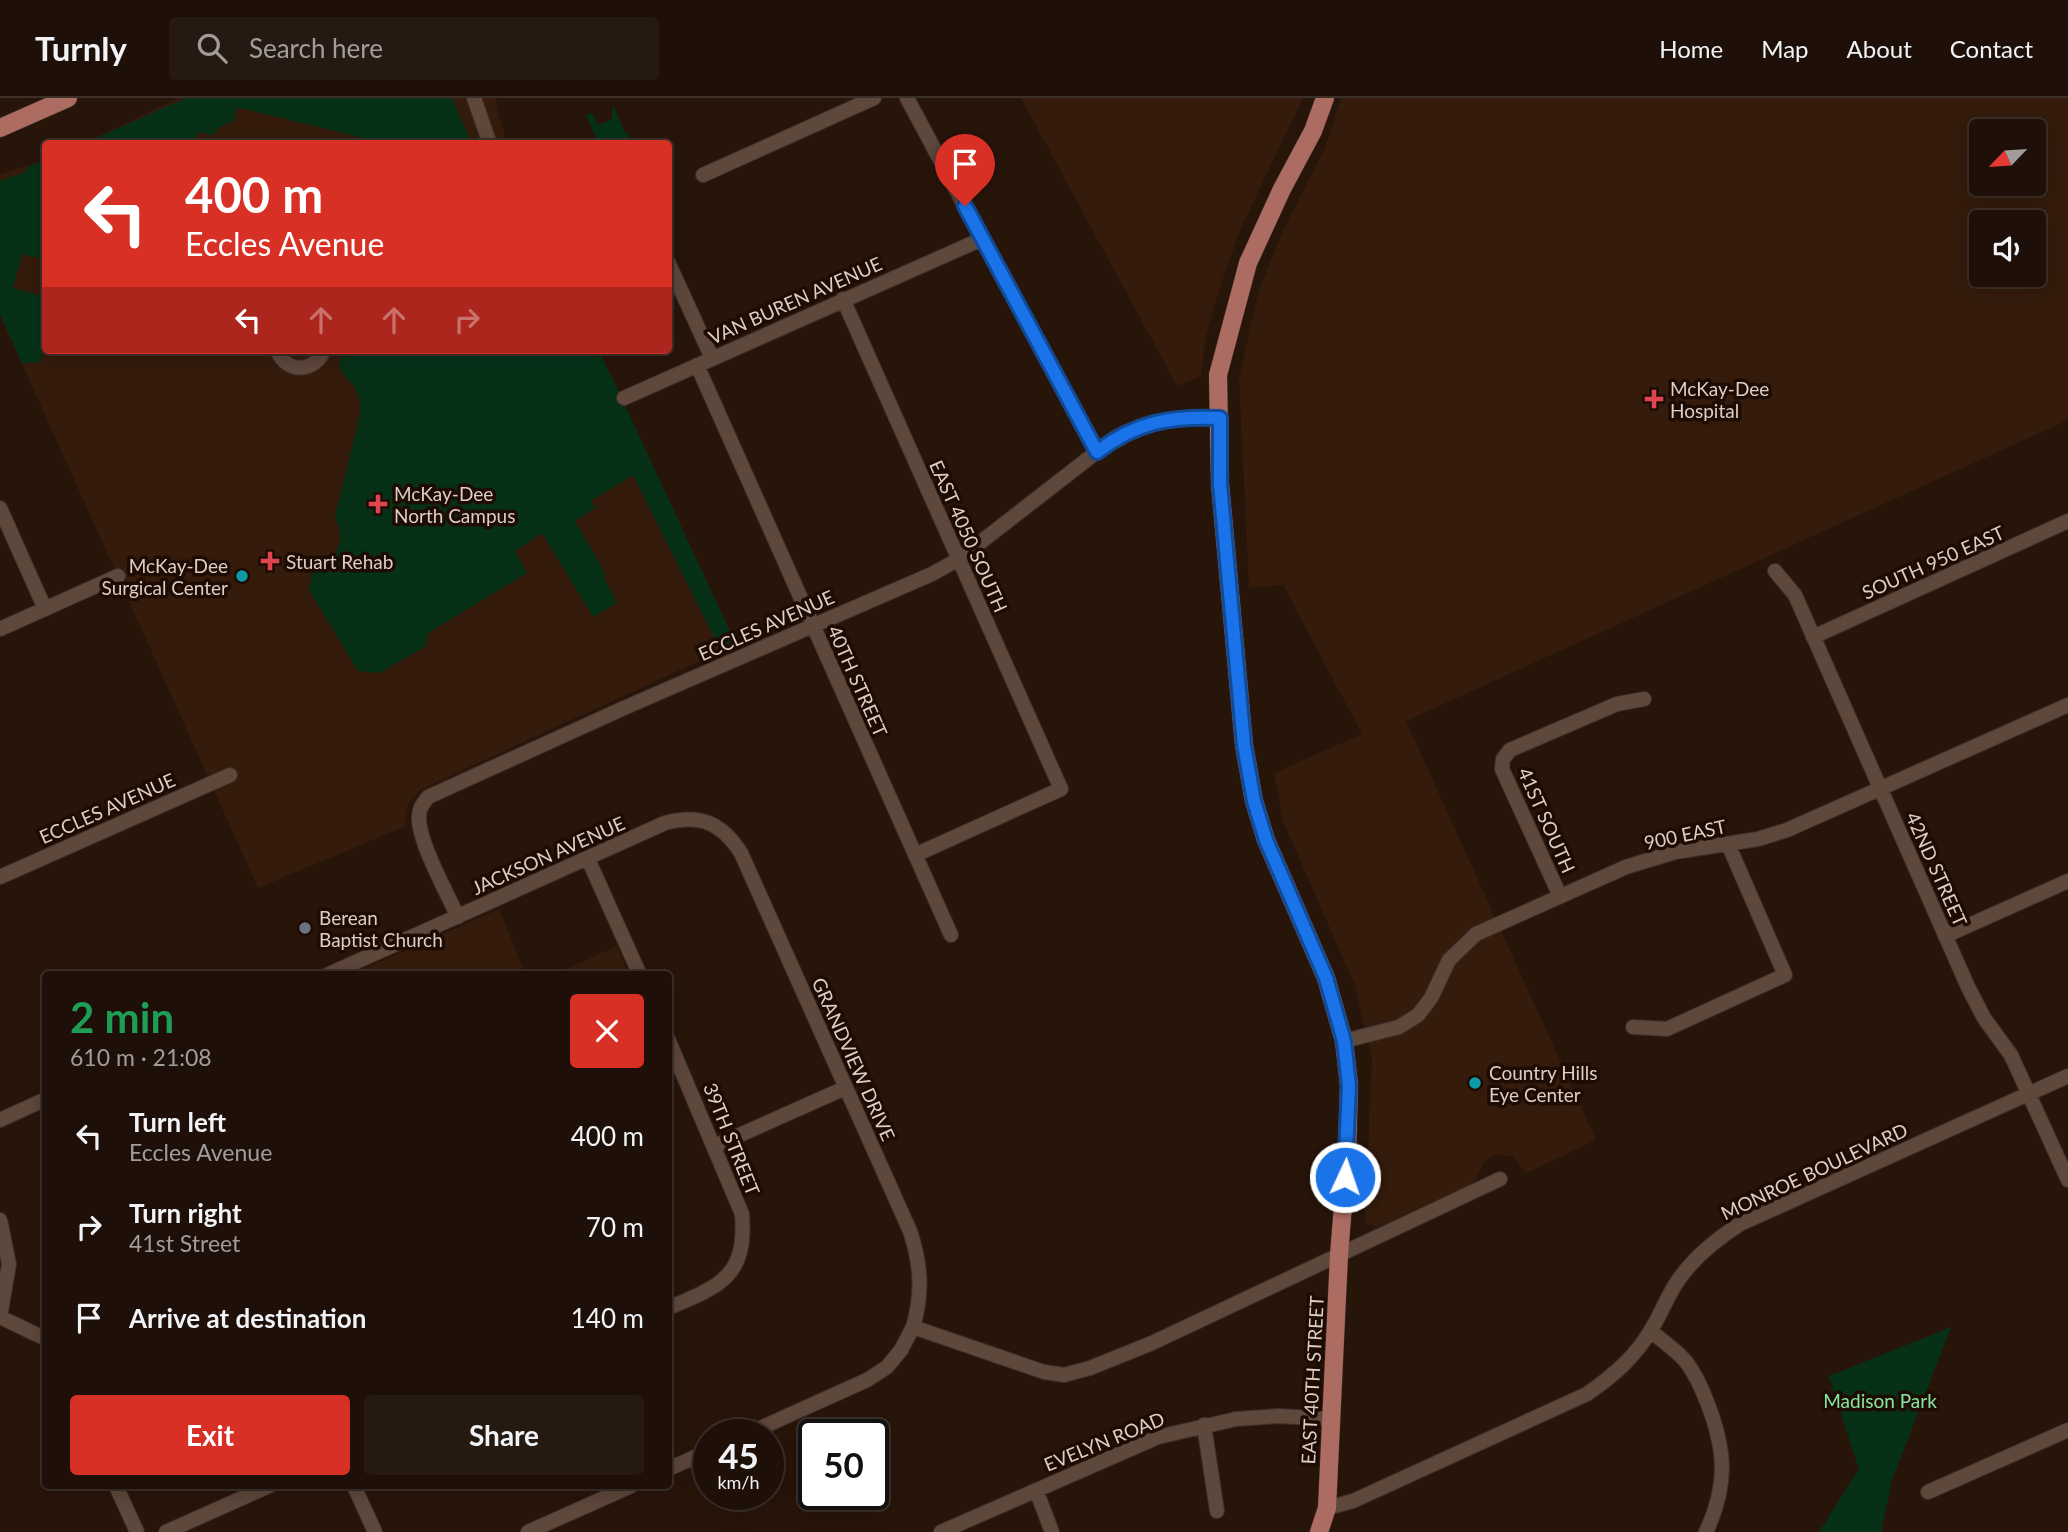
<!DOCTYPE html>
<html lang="en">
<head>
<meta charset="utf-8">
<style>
	body { margin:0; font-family:Lato,sans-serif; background:#261912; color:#f1f3f6; height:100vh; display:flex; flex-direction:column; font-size:26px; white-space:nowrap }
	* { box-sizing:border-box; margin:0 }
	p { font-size:23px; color:#a19d9c }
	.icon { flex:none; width:38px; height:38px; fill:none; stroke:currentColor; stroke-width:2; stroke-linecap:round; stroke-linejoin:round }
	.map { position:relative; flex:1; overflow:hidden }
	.panel { position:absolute; left:42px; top:873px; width:630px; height:518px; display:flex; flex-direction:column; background:#1e1008; border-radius:7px; box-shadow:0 4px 18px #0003,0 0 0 2px #3c3029 }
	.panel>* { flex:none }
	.banner { position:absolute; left:42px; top:42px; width:630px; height:214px; border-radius:7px; box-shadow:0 4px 18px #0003,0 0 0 2px #3c3029; background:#d93025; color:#fff; overflow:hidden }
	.needle { width:46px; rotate:245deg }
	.controls { position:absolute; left:1969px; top:21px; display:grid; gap:14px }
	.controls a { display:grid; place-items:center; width:77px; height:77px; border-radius:7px; background:#1e1008; box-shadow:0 4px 18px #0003,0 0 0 2px #3c3029; font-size:35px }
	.speed { position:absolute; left:693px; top:1321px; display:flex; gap:14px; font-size:35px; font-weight:700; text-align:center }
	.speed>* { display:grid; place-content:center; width:91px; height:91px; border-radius:50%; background:#1e1008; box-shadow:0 4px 18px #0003,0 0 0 2px #3c3029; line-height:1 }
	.speed small { font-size:18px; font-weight:400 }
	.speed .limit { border:4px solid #111; border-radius:10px; background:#fff; color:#111 }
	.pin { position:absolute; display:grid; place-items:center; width:60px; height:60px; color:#fff; margin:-72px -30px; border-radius:50% 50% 50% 0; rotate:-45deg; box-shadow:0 0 7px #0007 }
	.pin .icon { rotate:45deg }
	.me { position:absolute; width:77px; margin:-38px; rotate:3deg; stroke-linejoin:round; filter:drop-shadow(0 0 5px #0008) }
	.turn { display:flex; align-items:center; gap:24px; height:147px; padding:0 28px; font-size:32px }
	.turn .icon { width:91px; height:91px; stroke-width:2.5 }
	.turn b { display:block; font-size:49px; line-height:60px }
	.lanes { display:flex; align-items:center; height:66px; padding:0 28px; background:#0003; justify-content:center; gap:35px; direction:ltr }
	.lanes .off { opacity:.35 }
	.round { display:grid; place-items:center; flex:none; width:74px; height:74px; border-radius:7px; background:#261912 }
	.headline { display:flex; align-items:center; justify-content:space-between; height:119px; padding:0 28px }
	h1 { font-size:42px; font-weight:700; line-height:52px; color:#1e9e55 }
	.primary-button { display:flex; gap:14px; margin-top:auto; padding:14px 28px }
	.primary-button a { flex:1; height:80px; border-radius:7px; background:#d93025; color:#fff; font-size:28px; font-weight:700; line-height:80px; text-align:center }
	.primary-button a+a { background:#261912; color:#f1f3f6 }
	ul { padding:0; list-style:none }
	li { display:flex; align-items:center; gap:21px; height:91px; padding:0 28px }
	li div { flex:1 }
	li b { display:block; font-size:26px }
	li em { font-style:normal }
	header { display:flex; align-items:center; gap:42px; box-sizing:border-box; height:98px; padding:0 35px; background:#1e1008; border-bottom:2px solid #3c3029 }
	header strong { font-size:33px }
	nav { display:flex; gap:38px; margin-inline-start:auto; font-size:24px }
	.search { width:490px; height:63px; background:#261912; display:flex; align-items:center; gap:18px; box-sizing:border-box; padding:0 24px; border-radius:7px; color:#a19d9c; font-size:26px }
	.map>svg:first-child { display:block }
	.built { fill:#341b0c; fill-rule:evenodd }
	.green { fill:#063117 }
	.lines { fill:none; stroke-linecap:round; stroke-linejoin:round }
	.minor-casing { stroke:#3d2f2c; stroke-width:16 }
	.major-casing { stroke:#3d2f2c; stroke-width:19 }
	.minor { stroke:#5e473b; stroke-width:14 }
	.major { stroke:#ad6c61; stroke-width:18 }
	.route-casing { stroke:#114b97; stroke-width:18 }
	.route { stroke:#1a73e8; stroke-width:12 }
	.health-dot { fill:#e0444e; stroke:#1e0c03; stroke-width:2.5 }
	.culture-dot { fill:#0f9aa8; stroke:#1e0c03; stroke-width:2.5 }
	.worship-dot { fill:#6b7280; stroke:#1e0c03; stroke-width:2.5 }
	.labels { text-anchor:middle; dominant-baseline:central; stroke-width:7; stroke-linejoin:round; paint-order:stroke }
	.street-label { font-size:19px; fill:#dccec7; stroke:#1e0c03 }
	.poi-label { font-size:19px; fill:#dccec7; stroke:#1e0c03; text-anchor:start }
	.park-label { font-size:19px; fill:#85e6a1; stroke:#1e0c03 }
</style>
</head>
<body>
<header>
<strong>Turnly</strong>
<div class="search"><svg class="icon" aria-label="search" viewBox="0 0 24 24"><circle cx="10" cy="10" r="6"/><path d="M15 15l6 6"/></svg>Search here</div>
<nav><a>Home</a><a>Map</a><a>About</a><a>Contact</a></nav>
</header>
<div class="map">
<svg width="2068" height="1434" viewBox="0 0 2068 1434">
	<rect width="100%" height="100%" fill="#28150a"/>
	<path class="built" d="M 179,0 L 496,0 L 497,13 L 508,45 L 82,46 Z
		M 1021,0 L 1303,0 L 1241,130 L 1221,186 L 1206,238 L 1201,278 L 1177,288 Z
		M 1341,0 L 2068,0 L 2068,322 L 1406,623 L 1596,1042 L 1526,1075 L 1512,1058 L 1495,1057 L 1483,1065 L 1475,1083 L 1468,1088 L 1377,1129 L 1366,1126 L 1365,1121 L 1372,960 L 1355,888 L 1283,723 L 1274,675 L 1362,636 L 1283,487 L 1249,490 L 1239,280 L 1259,192 L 1284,130 L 1324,52 ZM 1981,33 L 2034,33 L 2034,86 L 1981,86 ZM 1981,124 L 2034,124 L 2034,177 L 1981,177 Z
		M 45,61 L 46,252 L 599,252 L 736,546 L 422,691 L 411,702 L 406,712 L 406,728 L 258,790 L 0,217 L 0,77 Z
		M 499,811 L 526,877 L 350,877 Z
		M 617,848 L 629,877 L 552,877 Z"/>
	<path class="green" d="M 186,0 L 452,0 L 472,45 L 375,45 L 375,43 L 237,9 L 234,23 L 218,30 L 213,37 L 198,34 L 195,45 L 85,45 Z
		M 614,9 L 625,34 L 627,33 L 632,45 L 597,45 L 598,44 L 586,17 L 592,15 L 598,27 L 612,21 L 612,10 Z
		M 45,63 L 45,151 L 43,161 L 22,156 L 13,190 L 45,199 L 45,225 L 40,248 L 44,249 L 40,264 L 22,265 L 0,217 L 0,83 L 25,74 L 29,68 Z
		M 345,252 L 599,252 L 736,546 L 721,553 L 633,377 L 591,403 L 595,410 L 575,423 L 605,475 L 604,480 L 617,505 L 593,519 L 542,435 L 515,453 L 527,475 L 428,535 L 425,549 L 379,575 L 358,573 L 309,492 L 314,463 L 335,456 C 343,442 341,434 335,419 L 361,312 C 359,304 360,298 355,290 C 346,275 331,274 345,252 Z
		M 1951,1229 L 1892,1382 L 1881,1434 L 1819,1434 L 1859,1371 L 1829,1278 Z"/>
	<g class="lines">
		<defs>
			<path id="minor" d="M 474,0 L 490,46
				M 907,0 L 1096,354
				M 703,77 L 874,0
				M 668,164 L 712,260
				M 843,201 L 1061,691 L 915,757
				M 277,252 C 286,276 315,275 324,252
				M 697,267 L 951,837
				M 624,300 L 982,141
				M 0,410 L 45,511
				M 1775,473 L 1795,497 L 1968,889 L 1984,920 L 2011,957 L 2068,1082
				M 0,531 L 118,478
				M 1813,539 L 2068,423
				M 588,761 L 640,877
				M 0,779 L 230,677
				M 1560,798 L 1502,671 L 1503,661 L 1510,652 L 1617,606 L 1644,601
				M 458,819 C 447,795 418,743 419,719 C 419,710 423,706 428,699 L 624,610 L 932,476 L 959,461 L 1116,339 C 1150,323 1182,318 1220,320
				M 1945,838 L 2068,783
				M 327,877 L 665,725 C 700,716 721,724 741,755 L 910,1133 C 921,1166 923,1195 913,1229
				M 1633,929 L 1667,931 L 1785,877 L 1728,746
				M 668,941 L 742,1116 C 747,1179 720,1188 668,1210
				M 1344,943 L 1399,929 L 1418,917 L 1431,900 L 1449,862 L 1476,836 L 1626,769 L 1675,754 L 1758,741 L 1787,732 L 2068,607
				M 0,1022 L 46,1001
				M 715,1048 L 845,990
				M 0,1122 L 9,1166 L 0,1219 L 46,1241
				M 1651,1233 C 1662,1243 1678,1253 1687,1265 C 1696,1277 1702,1291 1707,1304 C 1726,1352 1728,1387 1706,1434
				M 1204,1327 L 1217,1413
				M 745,1337 L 867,1282 L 887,1269 L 901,1252 L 913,1229 L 1044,1274 L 1064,1277 L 1090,1270 L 1152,1245 L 1500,1081
				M 668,1371 L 709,1353
				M 116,1388 L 137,1434
				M 354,1388 L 375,1434
				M 1036,1392 L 1052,1434
				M 1928,1394 L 2068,1332
				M 1327,1410 L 1353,1403 L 1587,1296 C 1613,1278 1635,1259 1651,1232 C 1661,1216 1667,1199 1677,1184 C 1693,1160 1715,1142 1740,1126 L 2068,978
				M 166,1434 L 269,1388
				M 528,1434 L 631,1388
				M 941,1434 L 1158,1339 L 1236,1321 L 1278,1318 L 1331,1321"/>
			<path id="major" d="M 0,30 L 68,0
				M 1319,1434 L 1327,1410 L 1339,1157 L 1347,1058 L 1349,987 L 1344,943 L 1326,880 L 1266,742 L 1254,703 L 1244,647 L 1220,386 L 1218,277 L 1248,165 L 1282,91 L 1313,33 L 1325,0"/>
		</defs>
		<use href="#minor" class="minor-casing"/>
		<use href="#major" class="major-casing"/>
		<use href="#minor" class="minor"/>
		<use href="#major" class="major"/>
	</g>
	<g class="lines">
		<defs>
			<path id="route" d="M 965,108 L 1097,354 C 1136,324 1170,318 1220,320 L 1220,386 L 1244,647 L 1254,703 L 1266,742 L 1326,880 L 1344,943 L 1349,988 L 1345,1079"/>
		</defs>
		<use href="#route" class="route-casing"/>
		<use href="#route" class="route"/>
	</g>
	<g class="health-dot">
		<path d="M1650.5 290.5h7v7h7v7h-7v7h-7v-7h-7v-7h7z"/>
		<path d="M374.5 395.5h7v7h7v7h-7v7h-7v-7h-7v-7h7z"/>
		<path d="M266.5 452.5h7v7h7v7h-7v7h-7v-7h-7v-7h7z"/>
	</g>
	<g class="culture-dot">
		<circle cx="242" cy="478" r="7"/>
		<circle cx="1475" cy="985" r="7"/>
	</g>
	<circle class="worship-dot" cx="305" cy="830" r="7"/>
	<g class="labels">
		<g class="street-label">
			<text transform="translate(795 202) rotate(-24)">VAN BUREN AVENUE</text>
			<text transform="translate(969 438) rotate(66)">EAST 4050 SOUTH</text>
			<text transform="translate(1933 464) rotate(-24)">SOUTH 950 EAST</text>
			<text transform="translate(766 527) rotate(-24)">ECCLES AVENUE</text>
			<text transform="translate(858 583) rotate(66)">40TH STREET</text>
			<text transform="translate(107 710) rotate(-24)">ECCLES AVENUE</text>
			<text transform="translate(1547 722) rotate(66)">41ST SOUTH</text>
			<text transform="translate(1685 736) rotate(-12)">900 EAST</text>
			<text transform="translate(548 757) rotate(-24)">JACKSON AVENUE</text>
			<text transform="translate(1937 771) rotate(66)">42ND STREET</text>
			<text transform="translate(854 961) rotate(66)">GRANDVIEW DRIVE</text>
			<text transform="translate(732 1041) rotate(68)">39TH STREET</text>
			<text transform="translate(1814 1073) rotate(-25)">MONROE BOULEVARD</text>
			<text transform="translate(1312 1282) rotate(-87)">EAST 40TH STREET</text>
			<text transform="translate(1104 1343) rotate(-22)">EVELYN ROAD</text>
		</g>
		<g class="poi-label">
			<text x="1670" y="290">McKay-Dee<tspan x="1670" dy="22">Hospital</tspan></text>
			<text x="394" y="395">McKay-Dee<tspan x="394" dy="22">North Campus</tspan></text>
			<text x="286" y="463">Stuart Rehab</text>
			<text x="228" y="467" text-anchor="end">McKay-Dee<tspan x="228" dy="22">Surgical Center</tspan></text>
			<text x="319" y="819">Berean<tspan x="319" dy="22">Baptist Church</tspan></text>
			<text x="1489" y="974">Country Hills<tspan x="1489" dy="22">Eye Center</tspan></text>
		</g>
		<g class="park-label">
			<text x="1880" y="1302">Madison Park</text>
		</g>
	</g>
</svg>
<div class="controls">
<a><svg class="needle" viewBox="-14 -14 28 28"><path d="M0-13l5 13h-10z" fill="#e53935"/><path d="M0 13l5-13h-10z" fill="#a19d9c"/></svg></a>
<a><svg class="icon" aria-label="sound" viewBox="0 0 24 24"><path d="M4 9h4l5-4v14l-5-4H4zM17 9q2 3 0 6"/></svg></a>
</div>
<div class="speed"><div>45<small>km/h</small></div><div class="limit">50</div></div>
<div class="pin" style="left:965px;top:108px;background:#d93025"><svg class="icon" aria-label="arrive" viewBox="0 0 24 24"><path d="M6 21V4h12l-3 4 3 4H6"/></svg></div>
<svg class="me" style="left:1345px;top:1079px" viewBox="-20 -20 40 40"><circle r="17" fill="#1a73e8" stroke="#fff" stroke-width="3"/><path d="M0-11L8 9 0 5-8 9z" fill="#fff"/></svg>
<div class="banner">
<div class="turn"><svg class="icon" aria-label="left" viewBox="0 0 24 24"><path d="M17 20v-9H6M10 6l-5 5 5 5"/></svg><div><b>400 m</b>Eccles Avenue</div></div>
<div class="lanes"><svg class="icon" aria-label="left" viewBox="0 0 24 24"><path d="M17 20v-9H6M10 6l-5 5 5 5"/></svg><svg class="icon off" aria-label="ahead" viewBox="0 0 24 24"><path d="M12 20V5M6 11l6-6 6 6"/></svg><svg class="icon off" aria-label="ahead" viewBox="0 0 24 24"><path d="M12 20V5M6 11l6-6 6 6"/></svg><svg class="icon off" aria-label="right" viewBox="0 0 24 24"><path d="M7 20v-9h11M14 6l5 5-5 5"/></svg></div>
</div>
<section class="panel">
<div class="headline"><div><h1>2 min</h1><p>610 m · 21:08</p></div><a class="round" style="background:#d93025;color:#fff"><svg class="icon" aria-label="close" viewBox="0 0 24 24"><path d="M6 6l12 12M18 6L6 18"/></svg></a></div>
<ul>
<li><svg class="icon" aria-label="left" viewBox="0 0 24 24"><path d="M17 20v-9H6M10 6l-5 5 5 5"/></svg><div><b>Turn left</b><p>Eccles Avenue</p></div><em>400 m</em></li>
<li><svg class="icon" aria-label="right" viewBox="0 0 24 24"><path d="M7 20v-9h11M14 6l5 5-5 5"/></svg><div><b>Turn right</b><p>41st Street</p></div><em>70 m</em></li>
<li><svg class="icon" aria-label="arrive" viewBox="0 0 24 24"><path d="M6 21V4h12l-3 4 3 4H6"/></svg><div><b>Arrive at destination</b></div><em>140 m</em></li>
</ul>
<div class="primary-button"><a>Exit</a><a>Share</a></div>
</section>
</div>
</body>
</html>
